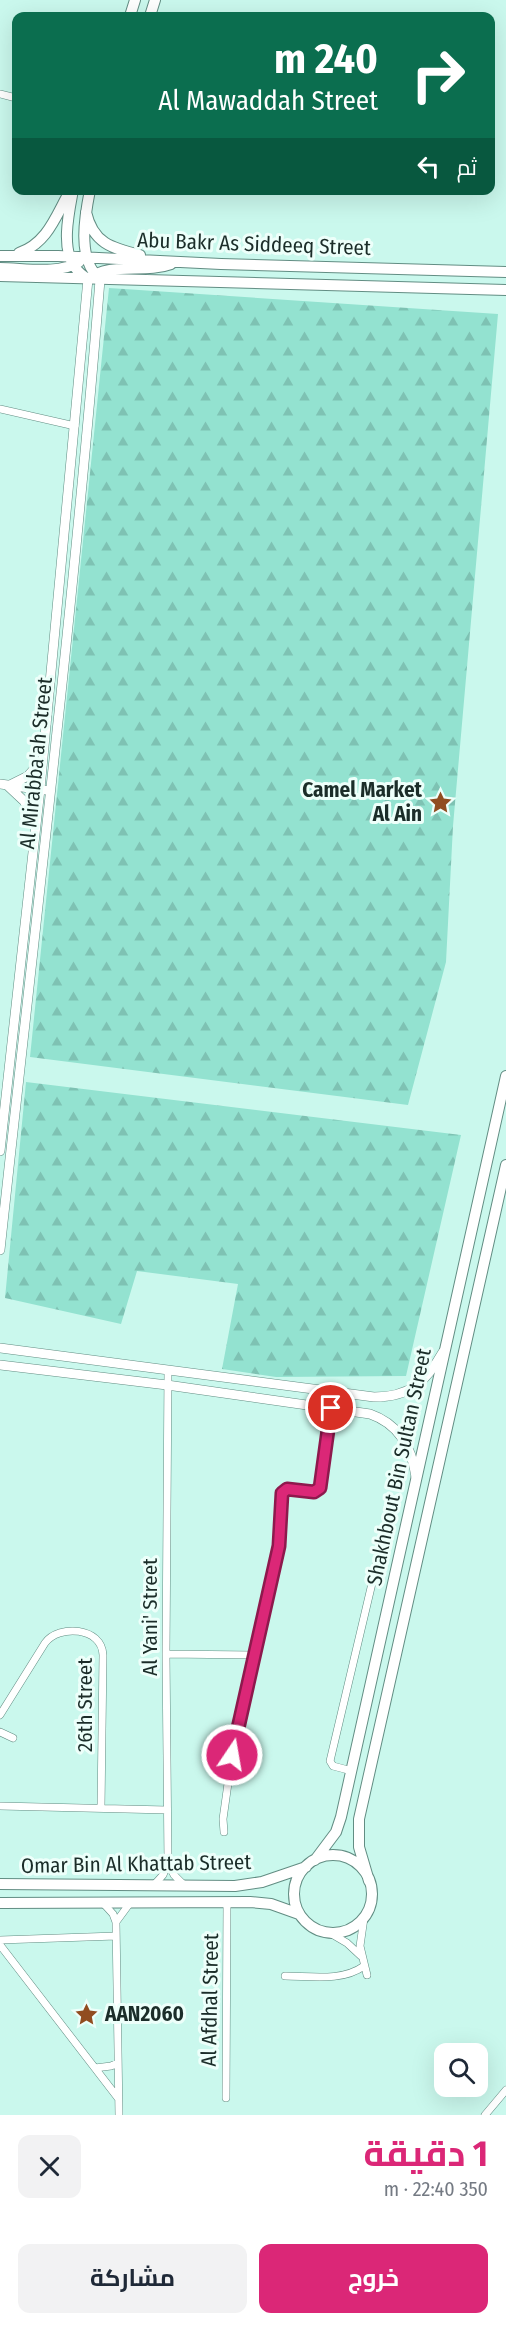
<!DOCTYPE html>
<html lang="ar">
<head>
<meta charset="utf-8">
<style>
	body { margin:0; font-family:"Fira Sans Condensed",Cairo,sans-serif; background:#f2f2f3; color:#1f2937; direction:rtl; height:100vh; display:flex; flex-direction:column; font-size:22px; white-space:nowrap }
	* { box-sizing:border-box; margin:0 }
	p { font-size:20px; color:#747a83 }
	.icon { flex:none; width:33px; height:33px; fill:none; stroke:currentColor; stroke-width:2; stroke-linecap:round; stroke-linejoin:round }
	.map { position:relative; height:2115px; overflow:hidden; direction:ltr }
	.sheet { display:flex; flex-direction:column; background:#fff; flex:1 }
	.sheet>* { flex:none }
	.top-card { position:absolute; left:12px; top:12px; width:483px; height:183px; border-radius:12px; box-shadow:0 6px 24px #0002; direction:rtl; background:#0b6e4f; color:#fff; overflow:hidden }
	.controls { position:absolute; left:434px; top:2043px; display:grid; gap:12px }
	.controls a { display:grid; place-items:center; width:54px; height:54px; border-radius:12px; background:#fff; box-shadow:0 6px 24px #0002; font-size:30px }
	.pin { position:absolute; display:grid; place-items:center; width:51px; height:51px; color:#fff; margin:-26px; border:3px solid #fff; border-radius:50%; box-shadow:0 2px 6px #0007 }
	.me { position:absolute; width:66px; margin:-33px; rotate:12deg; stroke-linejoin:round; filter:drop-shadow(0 0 4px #0008) }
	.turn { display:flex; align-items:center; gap:21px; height:126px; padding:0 18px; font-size:27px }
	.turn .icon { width:78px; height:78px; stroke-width:2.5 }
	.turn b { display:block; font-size:42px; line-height:51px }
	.then { display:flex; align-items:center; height:57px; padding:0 18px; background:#0003; gap:12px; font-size:22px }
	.round { display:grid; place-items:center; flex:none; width:63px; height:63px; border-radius:12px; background:#f2f2f3 }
	.summary { display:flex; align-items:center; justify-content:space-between; height:102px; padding:0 18px }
	h1 { font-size:36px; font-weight:700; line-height:45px; color:#db2777 }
	.action { display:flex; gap:12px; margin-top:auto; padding:12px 18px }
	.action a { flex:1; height:69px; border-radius:12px; background:#db2777; color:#fff; font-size:24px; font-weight:700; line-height:69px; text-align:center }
	.action a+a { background:#f2f2f3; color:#1f2937 }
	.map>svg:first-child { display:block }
	.forest { fill:url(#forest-firs) }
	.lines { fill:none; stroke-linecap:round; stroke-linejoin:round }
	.street-casing { stroke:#628d83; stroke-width:8 }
	.secondary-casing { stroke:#628d83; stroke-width:10 }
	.primary-casing { stroke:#628d83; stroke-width:12 }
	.street { stroke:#fff; stroke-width:7 }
	.secondary { stroke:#fff; stroke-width:9 }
	.primary { stroke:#fff; stroke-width:10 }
	.route-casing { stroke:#8e194d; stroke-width:15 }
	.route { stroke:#db2777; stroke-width:10 }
	.labels { text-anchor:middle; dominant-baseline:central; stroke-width:6; stroke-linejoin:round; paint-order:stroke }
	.street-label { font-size:21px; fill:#1b2d29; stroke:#edfffa }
	.poi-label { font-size:21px; font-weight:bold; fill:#1b2d29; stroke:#edfffa; text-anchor:end }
</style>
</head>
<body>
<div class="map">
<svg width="506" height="2115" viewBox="0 0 506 2115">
	<defs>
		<pattern id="forest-firs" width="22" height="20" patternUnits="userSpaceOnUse" patternTransform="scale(1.5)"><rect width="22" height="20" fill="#93e2d0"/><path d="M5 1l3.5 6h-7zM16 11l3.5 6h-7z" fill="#7ec2b3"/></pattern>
	</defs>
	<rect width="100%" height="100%" fill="#caf8ed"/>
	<path class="forest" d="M 109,288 L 498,314 L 453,826 L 446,962 L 408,1105 L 30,1057 Z
		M 26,1082 L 461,1135 L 406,1376 L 276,1377 L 222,1369 L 238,1284 L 137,1271 L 121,1324 L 5,1298 Z"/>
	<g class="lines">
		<defs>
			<path id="street" d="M 0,94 L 16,98
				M 0,409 L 75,426
				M 166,1654 L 253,1655
				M 0,1715 L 45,1643 C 59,1624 102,1627 103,1655 L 101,1808
				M 0,1732 L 13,1738
				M 352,1771 L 333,1766 L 330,1761 L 382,1541
				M 0,1806 L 167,1810
				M 224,1832 L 223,1819 L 232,1755 L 279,1546 L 281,1497 L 287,1489 L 314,1492 L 320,1488 L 331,1408
				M 168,1863 L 174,1875 L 184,1885
				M 153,1886 L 163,1875 L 168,1863 L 166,1654 L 168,1371
				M 103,1903 L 113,1914 L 116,1922 L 119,2115
				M 364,1918 L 360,1946 L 367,1975
				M 116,1922 L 130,1903
				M 330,1933 L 347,1943 L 361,1956
				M 0,1940 L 116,1936
				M 0,1945 L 118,2098
				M 285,1976 C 310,1976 342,1982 364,1966
				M 95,2068 L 111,2066 L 118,2063
				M 226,2098 L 227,1902
				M 485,2115 L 506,2090"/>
			<path id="secondary" d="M 0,784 L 44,790
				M 10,785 L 28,776 L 41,761
				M 8,786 L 24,801 L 36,821
				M 0,1151 L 40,789 L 88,279
				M 0,1250 C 35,927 74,604 100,280
				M 0,1348 L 374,1397 C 410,1397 426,1382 443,1352
				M 0,1365 L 167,1385 L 370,1414 C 399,1424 412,1448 416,1477"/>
			<path id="primary" d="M 130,16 L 135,0
				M 150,16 L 155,0
				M 73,190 C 69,212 61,247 74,266 C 78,272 83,276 88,279 C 111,261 144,274 171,264
				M 90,190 C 85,215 77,258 98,277
				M 86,212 C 93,243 111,248 140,255
				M 19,253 C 48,243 56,215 70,191
				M 0,256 L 58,256 L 221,264 L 506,272
				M 0,268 C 24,268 58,275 79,262
				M 0,276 L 506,290
				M294 1894a39 39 0 1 1 78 0a39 39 0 1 1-78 0Z
				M 315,1860 L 336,1832 L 341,1817 L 506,1076
				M 369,1881 L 359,1847 L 359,1819 L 506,1165
				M 0,1884 L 235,1886 L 262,1882 L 306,1867
				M 0,1903 L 250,1902 L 271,1904 L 299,1914"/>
		</defs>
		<use href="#street" class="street-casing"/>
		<use href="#secondary" class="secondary-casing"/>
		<use href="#primary" class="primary-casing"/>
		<use href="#street" class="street"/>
		<use href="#secondary" class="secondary"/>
		<use href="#primary" class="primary"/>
	</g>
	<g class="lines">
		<defs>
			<path id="route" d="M 232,1755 L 279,1546 L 282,1493 L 287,1489 L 314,1492 L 320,1488 L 331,1408"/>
		</defs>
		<use href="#route" class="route-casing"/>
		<use href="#route" class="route"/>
	</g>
	<defs>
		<symbol id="sight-bare" viewBox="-9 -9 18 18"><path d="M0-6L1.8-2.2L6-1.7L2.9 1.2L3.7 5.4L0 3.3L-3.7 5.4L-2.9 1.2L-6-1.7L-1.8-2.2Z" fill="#914d20" stroke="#edfffa" stroke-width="2.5" paint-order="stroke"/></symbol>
	</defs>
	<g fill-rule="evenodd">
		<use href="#sight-bare" x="424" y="786" width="33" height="33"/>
		<use href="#sight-bare" x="70" y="1998" width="33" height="33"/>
	</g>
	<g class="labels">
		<g class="street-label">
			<text transform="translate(254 244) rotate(2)">Abu Bakr As Siddeeq Street</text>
			<text transform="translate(36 763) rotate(-84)">Al Mirabba'ah Street</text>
			<text transform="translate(399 1467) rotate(-78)">Shakhbout Bin Sultan Street</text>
			<text transform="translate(150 1617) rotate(-90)">Al Yani' Street</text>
			<text transform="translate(85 1705) rotate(-90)">26th Street</text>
			<text transform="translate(136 1864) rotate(-1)">Omar Bin Al Khattab Street</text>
			<text transform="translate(210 2000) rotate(-89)">Al Afdhal Street</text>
		</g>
		<g class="poi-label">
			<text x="422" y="790">Camel Market<tspan x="422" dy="24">Al Ain</tspan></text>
			<text x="105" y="2014" text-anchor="start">AAN2060</text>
		</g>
	</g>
</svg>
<div class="controls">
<a><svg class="icon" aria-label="search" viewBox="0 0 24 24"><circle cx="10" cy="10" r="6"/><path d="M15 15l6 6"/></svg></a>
</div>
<div class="pin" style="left:331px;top:1408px;background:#d93025"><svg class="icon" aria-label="arrive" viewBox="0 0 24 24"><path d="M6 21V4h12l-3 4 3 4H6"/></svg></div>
<svg class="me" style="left:232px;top:1755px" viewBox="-20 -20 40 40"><circle r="17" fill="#db2777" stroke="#fff" stroke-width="3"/><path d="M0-11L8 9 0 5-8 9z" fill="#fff"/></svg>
<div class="top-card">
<div class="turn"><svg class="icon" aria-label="right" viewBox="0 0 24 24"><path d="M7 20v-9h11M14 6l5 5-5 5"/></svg><div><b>240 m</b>Al Mawaddah Street</div></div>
<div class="then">ثم<svg class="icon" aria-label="left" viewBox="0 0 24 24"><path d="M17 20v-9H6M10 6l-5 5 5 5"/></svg></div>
</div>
</div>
<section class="sheet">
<div class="summary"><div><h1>1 دقيقة</h1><p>350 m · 22:40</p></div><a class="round"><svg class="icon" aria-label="close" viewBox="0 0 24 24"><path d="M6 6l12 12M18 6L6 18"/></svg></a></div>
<div class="action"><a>خروج</a><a>مشاركة</a></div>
</section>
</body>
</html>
